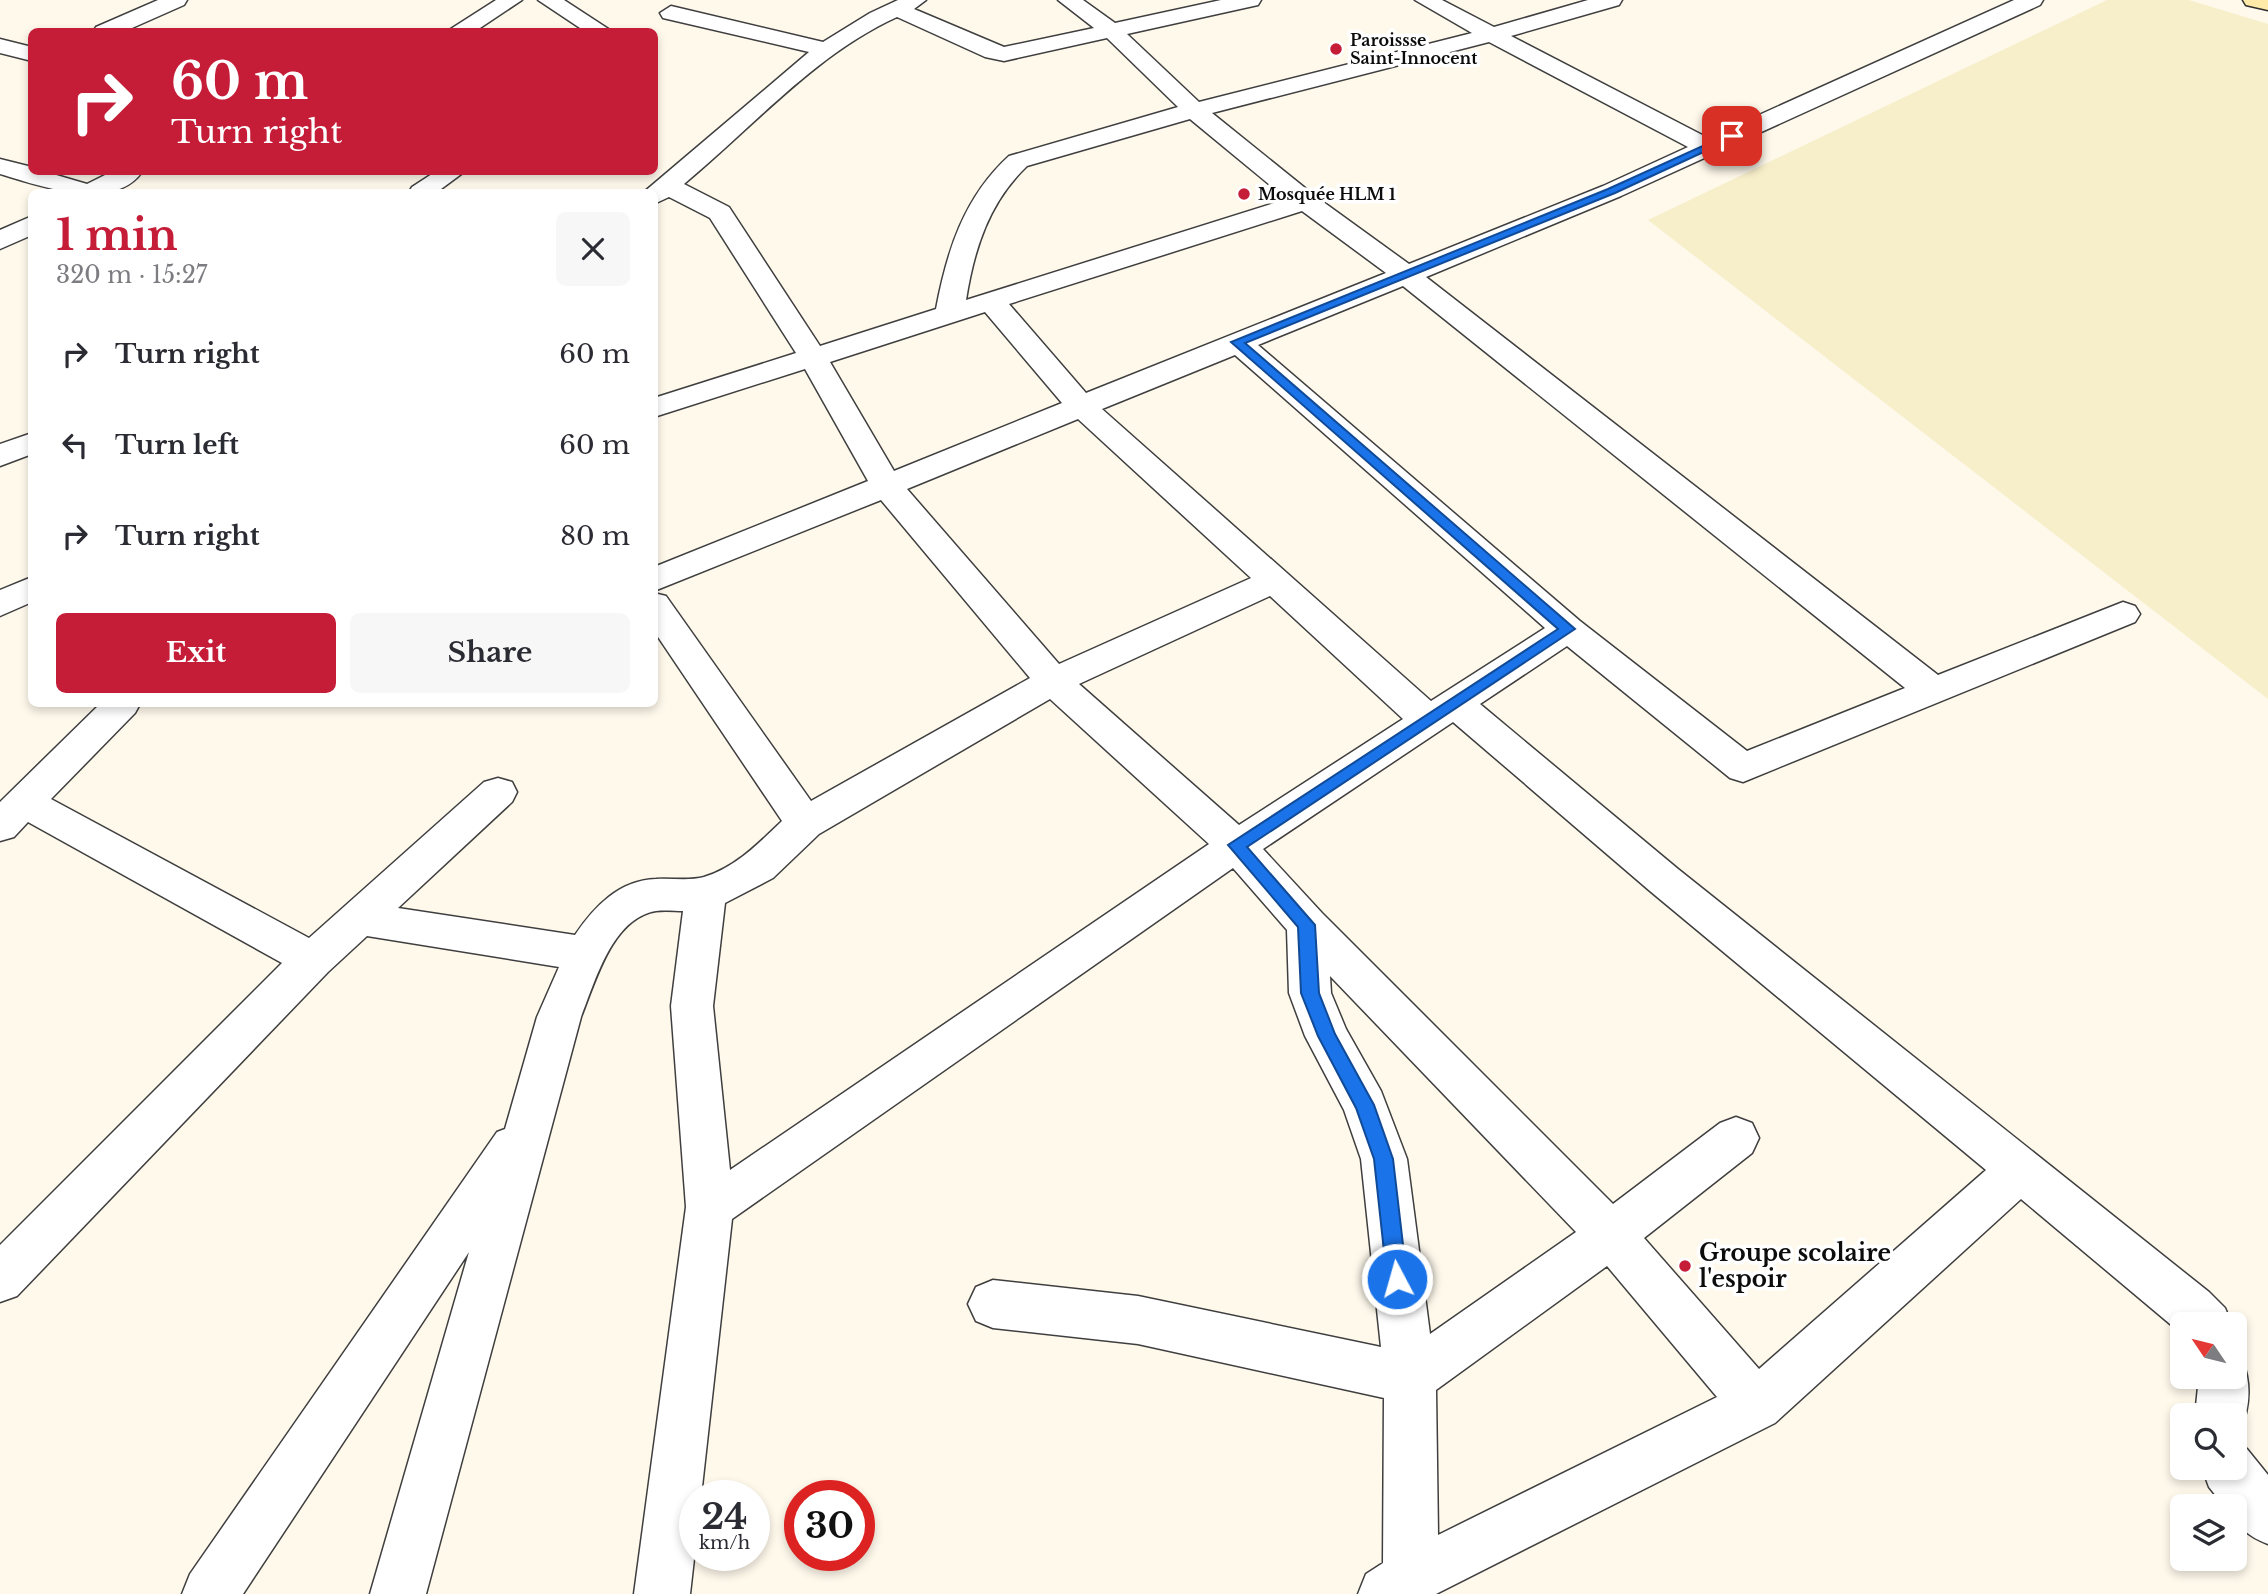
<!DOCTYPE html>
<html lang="en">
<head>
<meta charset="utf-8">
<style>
	body { margin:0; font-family:"Libre Baskerville",serif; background:#f7f7f7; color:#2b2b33; height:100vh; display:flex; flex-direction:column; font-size:26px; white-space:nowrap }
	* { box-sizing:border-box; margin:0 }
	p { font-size:23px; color:#7c7c81 }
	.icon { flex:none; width:38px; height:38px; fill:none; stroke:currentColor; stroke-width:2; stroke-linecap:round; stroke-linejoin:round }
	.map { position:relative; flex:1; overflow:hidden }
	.sheet { position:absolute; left:28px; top:189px; width:630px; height:518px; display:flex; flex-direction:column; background:#fff; border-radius:10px; box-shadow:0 4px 10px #0003 }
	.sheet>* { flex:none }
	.hud { position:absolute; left:28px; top:28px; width:630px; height:147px; border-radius:10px; box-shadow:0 4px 10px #0003; background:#c51c38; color:#fff; overflow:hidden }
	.needle { width:46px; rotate:305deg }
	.fabs { position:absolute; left:2170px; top:1312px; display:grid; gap:14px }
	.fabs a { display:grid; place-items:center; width:77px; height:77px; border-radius:10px; background:#fff; box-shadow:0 4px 10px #0003; font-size:35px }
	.speed { position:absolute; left:679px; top:1480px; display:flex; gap:14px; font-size:35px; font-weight:700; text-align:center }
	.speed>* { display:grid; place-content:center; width:91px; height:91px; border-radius:50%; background:#fff; box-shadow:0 4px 10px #0003; line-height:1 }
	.speed small { font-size:18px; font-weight:400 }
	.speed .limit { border:10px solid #d22; background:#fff; color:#111 }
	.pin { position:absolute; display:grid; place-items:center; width:60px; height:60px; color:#fff; margin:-30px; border-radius:14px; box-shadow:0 4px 10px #0006 }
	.me { position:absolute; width:77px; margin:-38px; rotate:354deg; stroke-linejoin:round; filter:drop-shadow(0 0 5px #0008) }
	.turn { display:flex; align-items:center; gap:24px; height:147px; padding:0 28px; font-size:32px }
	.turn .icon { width:91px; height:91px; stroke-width:2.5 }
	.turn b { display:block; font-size:49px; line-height:60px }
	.round { display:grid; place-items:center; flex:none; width:74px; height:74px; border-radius:10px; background:#f7f7f7 }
	.headline { display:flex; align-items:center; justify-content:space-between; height:119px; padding:0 28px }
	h1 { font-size:42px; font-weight:700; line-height:52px; color:#c51c38 }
	.action { display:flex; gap:14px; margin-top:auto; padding:14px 28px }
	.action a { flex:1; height:80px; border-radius:10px; background:#c51c38; color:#fff; font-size:28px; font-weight:700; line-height:80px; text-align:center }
	.action a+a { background:#f7f7f7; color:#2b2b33 }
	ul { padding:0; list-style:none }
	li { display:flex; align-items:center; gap:21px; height:91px; padding:0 28px }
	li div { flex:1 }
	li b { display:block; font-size:26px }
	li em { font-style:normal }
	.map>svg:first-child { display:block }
	.farmland { fill:#f7eeca }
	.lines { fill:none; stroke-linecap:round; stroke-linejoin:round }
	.street-casing { stroke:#3f3f3f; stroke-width:3 }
	.secondary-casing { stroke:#2e2e2e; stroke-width:3 }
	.street { fill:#fff; fill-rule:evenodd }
	.secondary { fill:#ffeba7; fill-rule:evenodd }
	.route { fill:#1a73e8; stroke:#114b97; stroke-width:2 }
	.poi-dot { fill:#c51c38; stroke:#fff; stroke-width:2.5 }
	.labels { text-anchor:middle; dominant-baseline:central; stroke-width:7; stroke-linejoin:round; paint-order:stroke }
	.far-poi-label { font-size:16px; font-weight:bold; fill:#0c0c0c; stroke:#fff; text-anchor:start }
	.near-poi-label { font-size:23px; font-weight:bold; fill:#0c0c0c; stroke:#fff; text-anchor:start }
</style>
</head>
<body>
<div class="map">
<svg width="2268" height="1594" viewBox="0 0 2268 1594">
	<rect width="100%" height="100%" fill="#fff9ec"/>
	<path class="farmland" d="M 2107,0 L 2189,0 L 2268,24 L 2268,699 L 1648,220 Z"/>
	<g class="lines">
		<defs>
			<path id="street" d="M 158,0 L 187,0 L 184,5 L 123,32 L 93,32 L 96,27 Z
				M 496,0 L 522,0 L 474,32 L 446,32 Z
				M 538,0 L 564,0 L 613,32 L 586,32 Z
				M 898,0 L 926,0 L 914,9 L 1004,47 L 1094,28 L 1058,0 L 1083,0 L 1115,23 L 1221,0 L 1261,0 L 1258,5 L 1127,34 L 1199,102 L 1472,33 L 1415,0 L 1442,0 L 1494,27 L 1588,0 L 1622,0 L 1619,5 L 1511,36 L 1708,138 L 2014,0 L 2043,0 L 2040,5 L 1621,196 L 1426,277 L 1938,675 L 2123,602 L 2135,606 L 2140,614 L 2135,622 L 1743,782 L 1730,778 L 1567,646 L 1480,704 L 1678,869 L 2209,1292 L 2225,1308 L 2232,1325 L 2182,1325 L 2182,1334 L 2021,1199 L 1775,1423 L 1436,1594 L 1358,1594 L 1366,1574 L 1383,1563 L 1384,1398 L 1138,1344 L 993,1328 L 976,1321 L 968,1304 L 976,1287 L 993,1280 L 1138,1296 L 1381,1347 L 1361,1159 L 1344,1110 L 1305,1036 L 1289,993 L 1287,930 L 1233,868 L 732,1219 L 701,1496 L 695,1496 L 695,1550 L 690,1594 L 634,1594 L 686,1207 L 671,1006 L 683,911 C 675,911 665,910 656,911 C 612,918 595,982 581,1017 L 426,1594 L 370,1594 L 469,1252 L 243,1594 L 182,1594 L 190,1574 L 497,1132 L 505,1129 L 537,1017 L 559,967 L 367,936 L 328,972 L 17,1296 L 0,1302 L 0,1245 L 282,963 L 28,822 L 14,837 L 0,841 L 0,802 L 100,704 L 140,704 L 135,713 L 51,799 L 309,938 L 484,782 L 498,778 L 512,782 L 517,792 L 512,802 L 398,908 L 575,935 C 594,907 619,880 656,879 C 671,878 690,881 704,877 C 736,867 759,843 782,821 L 654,631 L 654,593 L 666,596 L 811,801 L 1030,678 L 881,500 L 654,591 L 654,567 L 868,481 L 805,369 L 654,417 L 654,398 L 796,353 L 710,218 L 669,197 L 654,204 L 654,192 L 644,192 L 809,52 L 663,18 L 660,13 L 671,6 L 823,42 L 870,13 ZM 897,17 L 985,57 L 1004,61 L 1107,38 L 1178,107 L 1009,156 C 964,197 947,251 936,309 L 820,346 L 729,207 L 684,184 C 753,127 814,55 897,17 ZM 1489,42 L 1688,147 L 1603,186 L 1409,264 L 1315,196 L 1212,113 ZM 1190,119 L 1287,199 L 966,300 C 974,249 989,202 1027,166 ZM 1302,211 L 1386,273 L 1086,393 L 1009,304 ZM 1403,286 L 1905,688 L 1747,751 L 1580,621 L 1258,345 ZM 985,312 L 1062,403 L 894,471 L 830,362 ZM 1235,355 L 1545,628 L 1431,701 L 1102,409 ZM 1078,419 L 1251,578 L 1059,664 L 907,489 ZM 1270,596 L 1403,719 L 1239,825 L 1079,684 ZM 1050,699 L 1209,844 L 730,1170 L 713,1006 L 725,903 L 773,878 L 819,834 ZM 1453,722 L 1650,891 L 1986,1170 L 1759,1369 L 1644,1238 L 1752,1153 L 1759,1138 L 1752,1123 L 1736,1117 L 1720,1123 L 1613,1204 L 1322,913 L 1263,849 ZM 1330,976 L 1576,1232 L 1430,1334 L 1407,1159 L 1381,1091 L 1346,1029 L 1331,993 ZM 1607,1266 L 1717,1397 L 1438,1535 L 1436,1390 Z
				M 0,39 L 32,47 L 32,61 L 0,53 Z
				M 0,159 L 32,167 L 32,172 L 46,172 L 87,184 L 111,172 L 142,172 C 113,213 37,185 0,174 Z
				M 435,172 L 464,172 L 437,192 L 409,192 L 412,187 Z
				M 32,216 L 32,235 L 0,249 L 0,230 Z
				M 32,433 L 32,454 L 0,466 L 0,444 Z
				M 32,577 L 32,602 L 0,616 L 0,590 Z
				M 2235,1356 L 2242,1359 C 2252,1384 2250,1409 2239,1434 L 2235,1436 L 2235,1416 L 2195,1416 L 2199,1377 L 2235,1377 Z
				M 2235,1444 L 2247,1449 L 2268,1475 L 2268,1544 C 2250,1537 2235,1528 2235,1507 L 2225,1507 L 2209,1487 L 2202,1468 L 2235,1468 Z"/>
			<path id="secondary" d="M 2243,0 L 2268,0 L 2268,10 L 2246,5 Z"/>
		</defs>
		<use href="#street" class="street-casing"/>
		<use href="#secondary" class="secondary-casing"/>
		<use href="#street" class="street"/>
		<use href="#secondary" class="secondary"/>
	</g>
	<path class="route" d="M 1729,134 L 1738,136 L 1615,193 L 1245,343 L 1575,629 L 1247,847 L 1315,925 L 1319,993 L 1335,1034 L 1374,1105 L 1393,1159 L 1407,1279 L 1404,1286 L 1397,1289 L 1390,1286 L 1387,1279 L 1374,1159 L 1356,1108 L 1318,1036 L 1301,993 L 1298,927 L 1228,845 L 1558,629 L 1231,342 L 1608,189 Z"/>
	<g class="poi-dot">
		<circle cx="1336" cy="49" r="7"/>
		<circle cx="1244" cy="194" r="7"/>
		<circle cx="1685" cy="1266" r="7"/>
	</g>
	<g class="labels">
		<g class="far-poi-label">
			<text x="1350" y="40">Paroissse<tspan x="1350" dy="18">Saint-Innocent</tspan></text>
			<text x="1258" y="194">Mosquée HLM 1</text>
		</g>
		<g class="near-poi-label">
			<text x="1699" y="1253">Groupe scolaire<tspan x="1699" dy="26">l'espoir</tspan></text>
		</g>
	</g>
</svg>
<div class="fabs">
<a><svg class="needle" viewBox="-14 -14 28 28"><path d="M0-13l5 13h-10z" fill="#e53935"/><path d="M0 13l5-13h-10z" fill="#7c7c81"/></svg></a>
<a><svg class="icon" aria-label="search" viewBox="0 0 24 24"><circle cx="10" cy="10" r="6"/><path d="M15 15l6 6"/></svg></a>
<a><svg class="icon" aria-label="layers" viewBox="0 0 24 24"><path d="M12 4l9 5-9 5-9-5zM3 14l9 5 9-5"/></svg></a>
</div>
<div class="speed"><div>24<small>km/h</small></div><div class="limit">30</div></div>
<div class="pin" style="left:1732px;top:136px;background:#d93025"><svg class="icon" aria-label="arrive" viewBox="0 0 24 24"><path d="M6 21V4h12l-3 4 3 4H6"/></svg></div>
<svg class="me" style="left:1397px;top:1279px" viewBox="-20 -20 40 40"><circle r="17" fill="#1a73e8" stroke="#fff" stroke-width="3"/><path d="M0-11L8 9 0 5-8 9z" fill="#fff"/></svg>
<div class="hud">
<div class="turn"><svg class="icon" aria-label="right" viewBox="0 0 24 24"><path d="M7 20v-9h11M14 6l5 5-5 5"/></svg><div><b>60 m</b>Turn right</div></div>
</div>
<section class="sheet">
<div class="headline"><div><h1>1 min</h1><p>320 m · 15:27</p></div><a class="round"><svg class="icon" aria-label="close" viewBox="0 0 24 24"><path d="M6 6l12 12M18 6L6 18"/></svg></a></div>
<ul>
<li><svg class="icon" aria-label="right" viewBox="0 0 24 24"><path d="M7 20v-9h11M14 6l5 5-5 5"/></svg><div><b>Turn right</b></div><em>60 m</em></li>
<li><svg class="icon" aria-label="left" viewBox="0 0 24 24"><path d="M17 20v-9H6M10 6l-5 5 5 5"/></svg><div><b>Turn left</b></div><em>60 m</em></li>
<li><svg class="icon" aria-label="right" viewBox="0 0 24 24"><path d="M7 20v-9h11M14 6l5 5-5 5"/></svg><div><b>Turn right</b></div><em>80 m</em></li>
</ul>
<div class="action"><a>Exit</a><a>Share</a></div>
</section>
</div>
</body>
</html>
